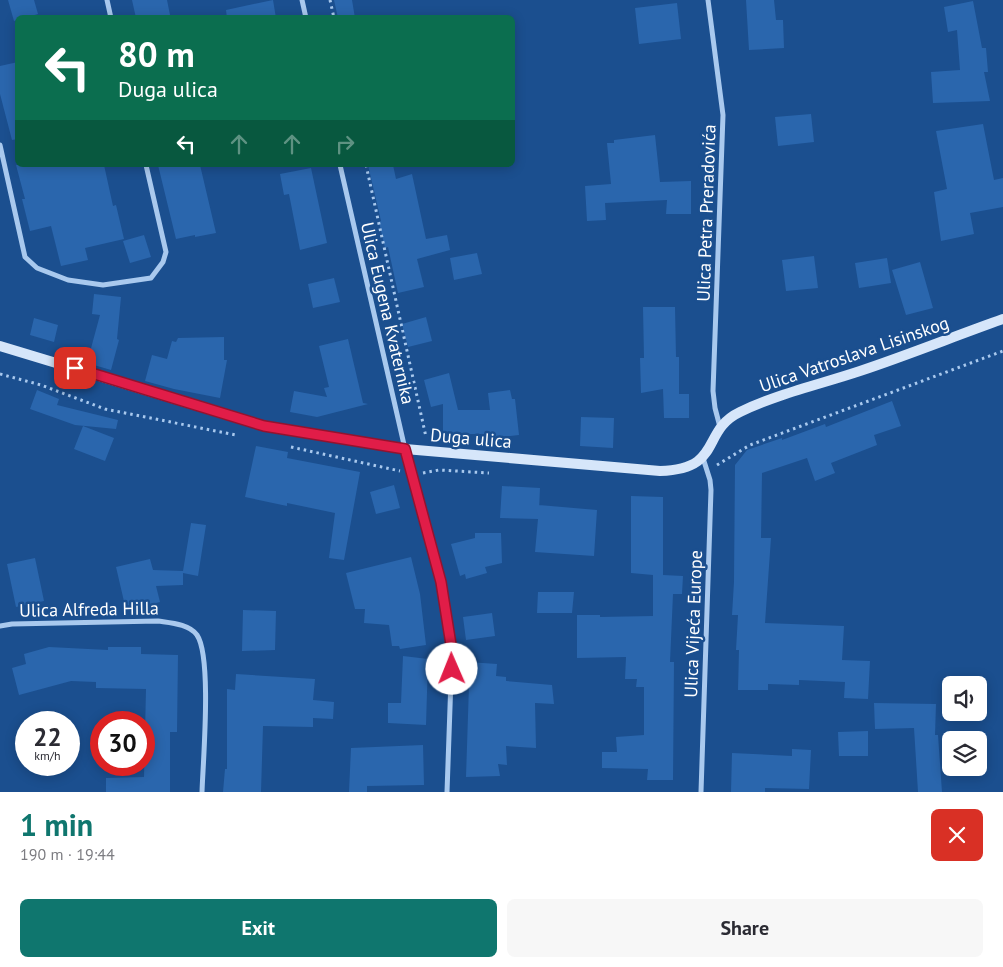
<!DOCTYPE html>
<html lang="en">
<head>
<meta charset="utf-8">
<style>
	body { margin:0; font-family:"PT Sans",sans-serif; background:#f7f7f7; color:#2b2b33; height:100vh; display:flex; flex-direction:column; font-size:19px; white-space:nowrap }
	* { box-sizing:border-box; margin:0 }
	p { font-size:16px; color:#7c7c81 }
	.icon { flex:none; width:28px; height:28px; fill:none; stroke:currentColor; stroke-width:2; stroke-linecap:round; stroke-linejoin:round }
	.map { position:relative; height:792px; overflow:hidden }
	.sheet { display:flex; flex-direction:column; background:#fff; flex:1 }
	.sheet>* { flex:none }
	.hud { position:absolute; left:15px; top:15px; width:500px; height:152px; border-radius:8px; box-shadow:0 2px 12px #0003; background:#0b6e4f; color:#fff; overflow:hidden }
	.buttons { position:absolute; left:942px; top:676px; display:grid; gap:10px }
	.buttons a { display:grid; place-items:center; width:45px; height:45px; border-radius:8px; background:#fff; box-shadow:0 2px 12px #0003; font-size:25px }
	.speed { position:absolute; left:15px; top:711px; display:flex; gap:10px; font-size:25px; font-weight:700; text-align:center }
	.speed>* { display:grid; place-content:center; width:65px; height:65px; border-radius:50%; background:#fff; box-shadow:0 2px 12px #0003; line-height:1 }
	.speed small { font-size:12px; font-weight:400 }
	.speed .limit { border:8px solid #d22; background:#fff; color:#111 }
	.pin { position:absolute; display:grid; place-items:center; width:42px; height:42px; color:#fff; margin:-21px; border-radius:10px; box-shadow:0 2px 8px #0006 }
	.me { position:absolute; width:55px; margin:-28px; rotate:359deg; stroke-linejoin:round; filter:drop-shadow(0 0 4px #0008) }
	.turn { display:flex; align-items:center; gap:18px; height:105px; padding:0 20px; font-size:22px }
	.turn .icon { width:65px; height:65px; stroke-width:2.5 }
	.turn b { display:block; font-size:35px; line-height:42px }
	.lanes { display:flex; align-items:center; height:48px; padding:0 20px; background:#0003; justify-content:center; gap:25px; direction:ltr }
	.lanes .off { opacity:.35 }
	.round { display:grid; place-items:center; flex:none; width:52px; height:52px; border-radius:8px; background:#f7f7f7 }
	.head { display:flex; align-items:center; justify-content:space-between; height:85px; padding:0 20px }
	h1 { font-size:30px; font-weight:600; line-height:38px; color:#0f766e }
	.cta { display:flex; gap:10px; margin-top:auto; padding:10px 20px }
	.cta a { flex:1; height:58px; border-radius:8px; background:#0f766e; color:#fff; font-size:20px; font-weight:600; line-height:58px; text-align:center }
	.cta a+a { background:#f7f7f7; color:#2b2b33 }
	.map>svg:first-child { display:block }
	.building { fill:#2a66ad }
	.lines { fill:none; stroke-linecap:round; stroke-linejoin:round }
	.path { stroke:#a9c9ee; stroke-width:3; stroke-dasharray:2.5 4; stroke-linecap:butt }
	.street { stroke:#a9c9ee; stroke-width:5 }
	.secondary { stroke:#d6e6fa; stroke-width:10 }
	.route-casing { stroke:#92132f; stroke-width:12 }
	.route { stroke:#e11d48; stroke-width:9 }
	.labels { text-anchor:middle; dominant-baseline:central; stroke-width:5; stroke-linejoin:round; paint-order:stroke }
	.street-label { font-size:18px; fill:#fff; stroke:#1b4f8f }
</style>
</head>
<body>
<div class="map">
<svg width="1003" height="792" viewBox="0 0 1003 792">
	<rect width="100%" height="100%" fill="#1b4f8f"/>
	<path class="building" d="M 8,0 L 34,0 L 38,14 L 25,18 L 18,18 L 18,20 L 14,21 Z
		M 132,0 L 167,0 L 170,15 L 157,18 L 136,18 Z
		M 273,0 L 276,18 L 227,18 L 226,10 Z
		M 334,0 L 352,0 L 355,18 L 338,18 Z
		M 746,0 L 774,0 L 776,20 L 783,20 L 784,48 L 749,50 Z
		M 973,1 L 982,48 L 986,48 L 988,72 L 984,72 L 990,101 L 933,103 L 931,72 L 960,70 L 957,30 L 948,32 L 944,7 Z
		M 677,3 L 681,39 L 639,44 L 635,8 Z
		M 18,62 L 18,139 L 12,140 L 0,94 L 0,66 Z
		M 811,114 L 814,142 L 778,146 L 775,117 Z
		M 983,124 L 994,180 L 1003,178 L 1003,207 L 970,213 L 974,234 L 941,241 L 934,192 L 947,189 L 936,131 Z
		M 655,135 L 660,182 L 691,181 L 691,214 L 666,214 L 667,200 L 605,203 L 606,220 L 587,221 L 585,186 L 611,184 L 607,143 L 614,143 L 614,140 Z
		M 16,165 L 104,165 L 113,206 L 116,205 L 124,239 L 85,248 L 88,260 L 61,266 L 51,226 L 30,231 L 22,199 L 25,199 Z
		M 158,165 L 200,165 L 216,233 L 195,237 L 195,235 L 176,239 Z
		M 368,165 L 393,165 L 396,179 L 412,174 L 426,239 L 447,235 L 450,250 L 417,259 L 424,287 L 398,293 L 388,247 L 385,248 L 379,222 L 381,221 Z
		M 311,168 L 327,243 L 300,250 L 289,194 L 284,195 L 280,174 Z
		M 144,235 L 151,257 L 130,263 L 123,241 Z
		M 477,253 L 482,274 L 454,280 L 450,258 Z
		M 814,256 L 818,288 L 786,291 L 782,260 Z
		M 887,258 L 891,283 L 859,288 L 855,263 Z
		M 920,262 L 933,308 L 906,315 L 892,270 Z
		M 334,278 L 340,302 L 313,308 L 308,284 Z
		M 94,294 L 121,297 L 117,339 L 119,340 L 111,370 L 87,363 L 100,315 L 92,314 Z
		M 643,307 L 675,307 L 676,357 L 679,357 L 679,394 L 689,394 L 689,418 L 664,418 L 663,389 L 641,393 L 640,358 L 644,358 Z
		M 426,317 L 432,341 L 408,347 L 402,324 Z
		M 34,318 L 58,325 L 54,342 L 30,335 Z
		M 224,337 L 224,360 L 227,360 L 220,398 L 174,389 L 145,381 L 152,355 L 167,359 L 172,341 L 176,342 L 178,338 Z
		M 348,339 L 363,403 L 368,404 L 317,417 L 290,412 L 294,391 L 327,397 L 324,388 L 329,387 L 319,346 Z
		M 449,373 L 458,410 L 490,410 L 488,393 L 510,390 L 512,399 L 515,399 L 519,435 L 493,438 L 493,434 L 443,434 L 443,404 L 431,407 L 424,380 Z
		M 37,390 L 59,399 L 57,405 L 118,420 L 116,429 L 75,425 L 30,409 Z
		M 892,401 L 901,426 L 874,435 L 877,445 L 831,463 L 835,473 L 815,481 L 807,458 L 762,473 L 761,538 L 771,538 L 765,623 L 844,626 L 842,660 L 870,661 L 868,699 L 844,698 L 845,682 L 799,680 L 799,685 L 768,684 L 768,690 L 738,690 L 739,650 L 736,650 L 738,615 L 732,615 L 734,582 L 735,465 L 747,450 L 782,438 L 782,440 L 825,424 L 826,427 Z
		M 581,417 L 614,418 L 613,448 L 580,446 Z
		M 83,426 L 114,438 L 105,461 L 74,449 Z
		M 256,446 L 288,452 L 287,458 L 360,472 L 344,560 L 329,558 L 335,513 L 287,503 L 287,506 L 245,497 Z
		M 394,485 L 400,508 L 376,514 L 370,492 Z
		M 502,486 L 540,488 L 539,511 L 539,505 L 597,510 L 594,556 L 535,552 L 538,519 L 500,518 Z
		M 631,496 L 663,497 L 663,575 L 683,576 L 682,594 L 673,594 L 670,662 L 674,662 L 673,780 L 647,780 L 648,769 L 602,768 L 602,752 L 617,752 L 616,737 L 644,735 L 644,687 L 636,687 L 637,679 L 625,679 L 626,657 L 577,658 L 577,615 L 600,615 L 600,617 L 653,616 L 653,575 L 631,573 Z
		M 191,523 L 206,525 L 198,576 L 183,573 L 183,585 L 156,586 L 160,602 L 126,610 L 116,567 L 150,559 L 153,570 L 183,571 Z
		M 475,533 L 501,533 L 502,563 L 485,567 L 487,573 L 466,579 L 465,574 L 460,576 L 451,544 L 475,538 Z
		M 411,557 L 420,594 L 426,645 L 400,649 L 399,646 L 392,646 L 389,625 L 364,623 L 365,609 L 355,609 L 346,573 Z
		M 35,558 L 44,601 L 16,607 L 7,564 Z
		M 538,592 L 574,592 L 572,613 L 537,613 Z
		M 243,610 L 276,611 L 275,650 L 242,651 Z
		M 492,613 L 495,636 L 466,640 L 463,617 Z
		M 49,647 L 108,650 L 108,647 L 141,647 L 141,654 L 178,655 L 177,732 L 170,732 L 170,792 L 106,792 L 106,778 L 144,777 L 146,689 L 96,688 L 96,682 L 71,681 L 19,695 L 12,668 L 26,664 L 24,654 Z
		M 403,656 L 428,659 L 426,725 L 388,723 L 388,703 L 401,703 Z
		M 468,662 L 497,664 L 496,676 L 506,677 L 506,681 L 552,685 L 554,704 L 535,703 L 536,748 L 506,746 L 507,765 L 498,764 L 500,776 L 466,777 L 469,685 L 466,684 Z
		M 236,674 L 315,679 L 313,700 L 334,702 L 333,719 L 313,718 L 313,727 L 263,726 L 261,792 L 223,792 L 225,769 L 227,769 L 227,689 L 235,690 Z
		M 874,703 L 936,704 L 935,735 L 938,735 L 942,792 L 918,792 L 914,728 L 875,729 Z
		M 868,731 L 868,756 L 839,756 L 838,732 Z
		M 423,745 L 424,785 L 367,786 L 367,792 L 349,792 L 351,748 Z
		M 792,749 L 811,750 L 809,789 L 765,788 L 765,792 L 731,792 L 732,753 L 792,756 Z"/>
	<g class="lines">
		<path class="path" d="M 330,0 L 334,18
			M 366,165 L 426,437
			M 0,374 L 41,385 L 105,409 L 236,435
			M 291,447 L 400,471
			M 717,465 L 750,445 L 1003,351
			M 423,473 L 439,470 L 489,473"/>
		<path class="street" d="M 107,0 L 111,18
			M 302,0 L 306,18
			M 708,0 L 723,115 L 713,391 L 715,408 L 720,427
			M 0,145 L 25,257 L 37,268 L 68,280 L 103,285 L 151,278 L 163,262 L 166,252 L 146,165
			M 340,165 L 405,449 L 441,582 L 452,651 L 447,792
			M 0,626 L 12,624 L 158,621 C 171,623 189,624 197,635 C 212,657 203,761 202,792
			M 701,792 L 711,490 L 710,480 L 703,458"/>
		<path class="secondary" d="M 0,346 L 264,426 L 405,449 L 660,471 C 724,469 700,431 740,412 C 777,394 821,384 860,371 C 908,355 955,336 1003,319"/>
	</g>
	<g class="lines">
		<defs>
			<path id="route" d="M 75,368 L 264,426 L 405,449 L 441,582 L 452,651 L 452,669"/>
		</defs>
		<use href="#route" class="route-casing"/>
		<use href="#route" class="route"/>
	</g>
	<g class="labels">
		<g class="street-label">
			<text transform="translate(706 213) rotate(-88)">Ulica Petra Preradovića</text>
			<text transform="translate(388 313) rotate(77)">Ulica Eugena Kvaternika</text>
			<text transform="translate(854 354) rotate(-19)">Ulica Vatroslava Lisinskog</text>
			<text transform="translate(471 438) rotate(5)">Duga ulica</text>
			<text transform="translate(89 609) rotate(-1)">Ulica Alfreda Hilla</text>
			<text transform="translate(693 624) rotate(-88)">Ulica Vijeća Europe</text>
		</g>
	</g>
</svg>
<div class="buttons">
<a><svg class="icon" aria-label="sound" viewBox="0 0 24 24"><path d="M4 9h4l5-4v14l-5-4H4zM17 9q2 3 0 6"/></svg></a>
<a><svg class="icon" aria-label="layers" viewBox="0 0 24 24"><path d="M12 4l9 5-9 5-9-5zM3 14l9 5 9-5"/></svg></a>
</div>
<div class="speed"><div>22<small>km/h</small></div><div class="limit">30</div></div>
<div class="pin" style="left:75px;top:368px;background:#d93025"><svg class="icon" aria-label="arrive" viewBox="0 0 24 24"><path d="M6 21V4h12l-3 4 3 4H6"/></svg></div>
<svg class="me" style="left:452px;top:669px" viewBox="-20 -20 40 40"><circle r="19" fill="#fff"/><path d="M0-13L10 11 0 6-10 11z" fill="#e11d48"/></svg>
<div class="hud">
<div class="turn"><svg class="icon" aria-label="left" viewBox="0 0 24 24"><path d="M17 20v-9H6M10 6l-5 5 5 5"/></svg><div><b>80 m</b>Duga ulica</div></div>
<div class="lanes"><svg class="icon" aria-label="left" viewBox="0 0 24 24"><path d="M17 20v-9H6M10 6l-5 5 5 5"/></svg><svg class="icon off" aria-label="ahead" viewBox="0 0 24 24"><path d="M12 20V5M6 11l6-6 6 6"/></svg><svg class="icon off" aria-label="ahead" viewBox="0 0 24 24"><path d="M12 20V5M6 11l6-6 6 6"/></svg><svg class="icon off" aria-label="right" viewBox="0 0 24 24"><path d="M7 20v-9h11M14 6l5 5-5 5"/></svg></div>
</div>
</div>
<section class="sheet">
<div class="head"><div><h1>1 min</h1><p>190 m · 19:44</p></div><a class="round" style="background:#d93025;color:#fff"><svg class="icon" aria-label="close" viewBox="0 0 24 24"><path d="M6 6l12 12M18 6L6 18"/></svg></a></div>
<div class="cta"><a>Exit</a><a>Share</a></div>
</section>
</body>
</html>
